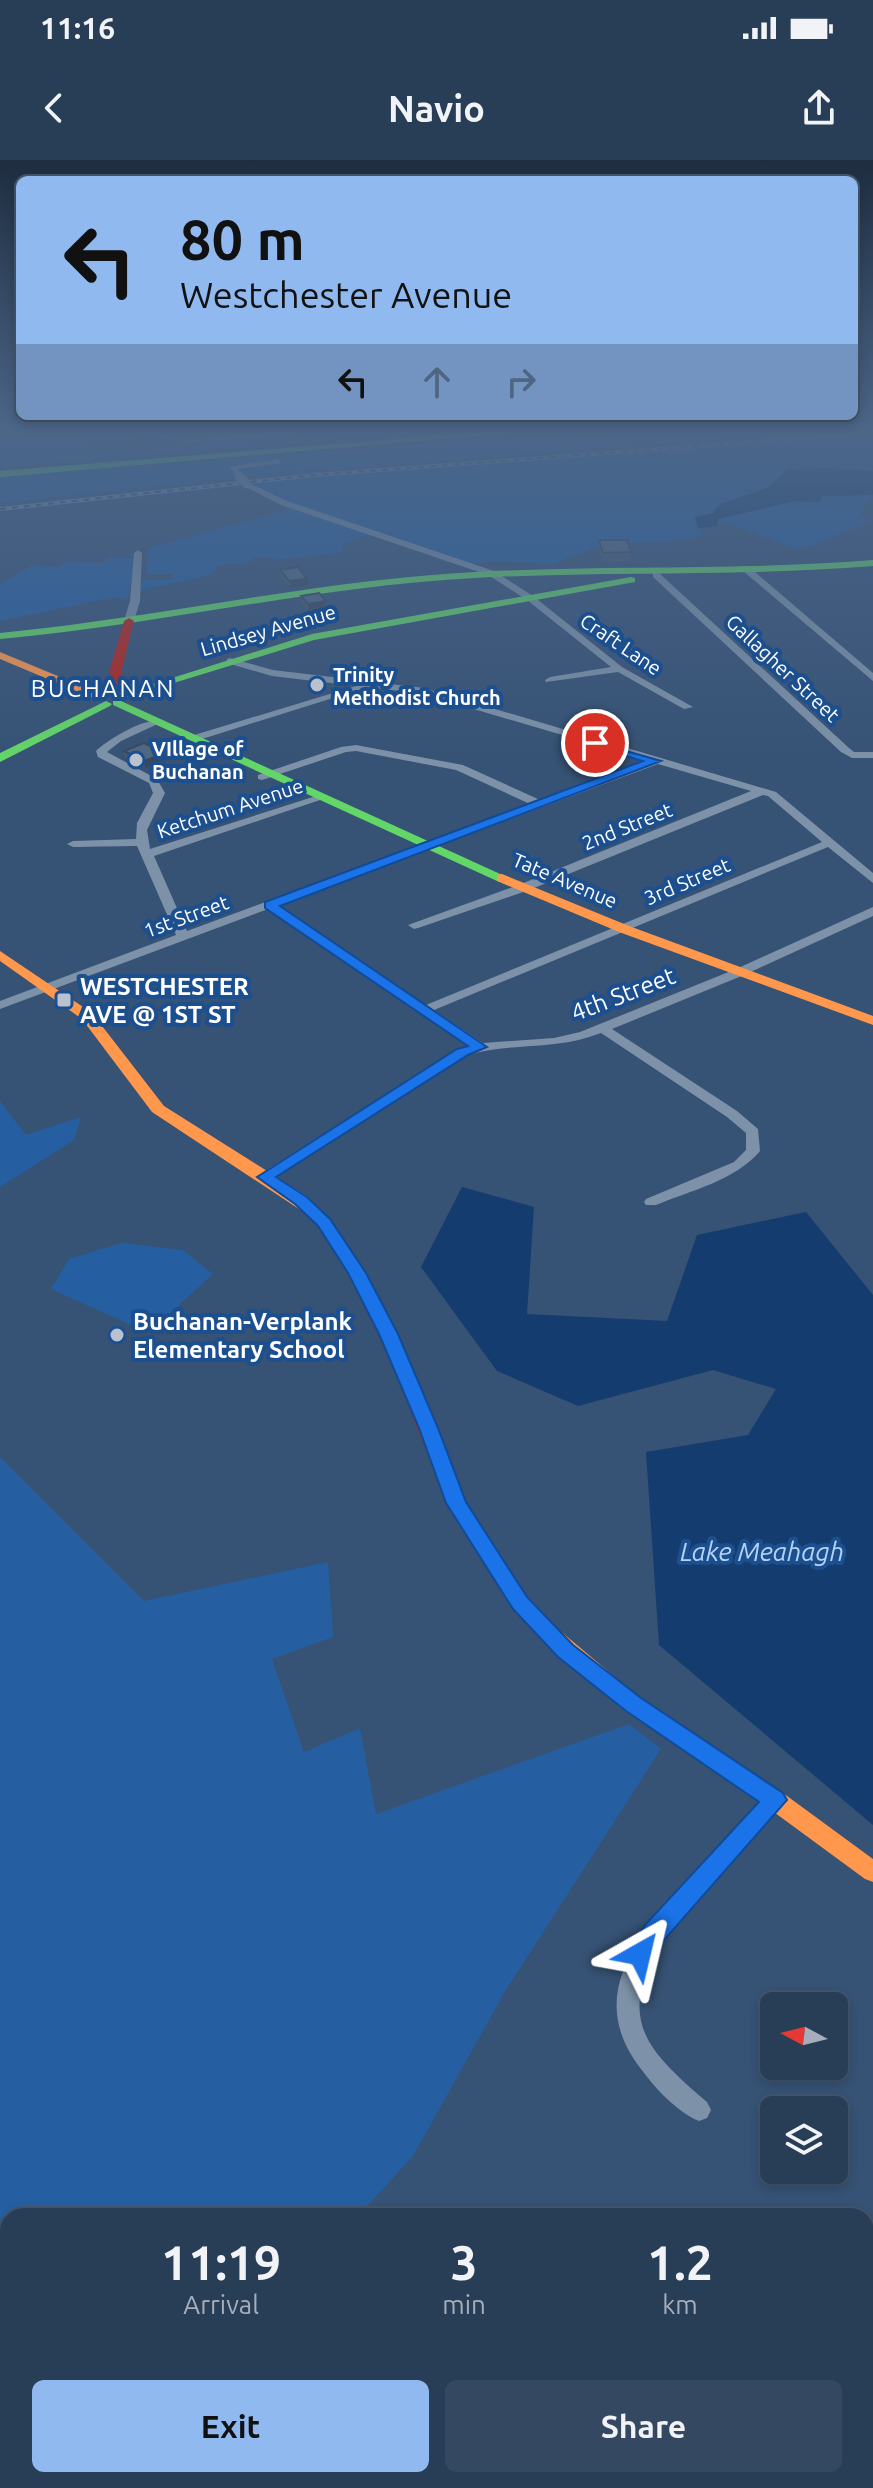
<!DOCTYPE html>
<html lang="en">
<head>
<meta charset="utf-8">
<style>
	body { margin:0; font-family:Ubuntu,sans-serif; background:#344961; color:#f1f3f6; height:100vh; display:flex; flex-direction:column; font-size:30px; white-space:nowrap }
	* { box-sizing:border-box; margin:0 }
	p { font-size:26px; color:#a5aeba }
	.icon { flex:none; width:44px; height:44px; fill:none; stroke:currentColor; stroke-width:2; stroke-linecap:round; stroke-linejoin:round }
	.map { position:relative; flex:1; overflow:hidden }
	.details { position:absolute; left:0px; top:2048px; width:874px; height:280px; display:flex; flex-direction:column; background:#283e57; border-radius:24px 24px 0 0; box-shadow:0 4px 12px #0003,0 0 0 2px #44576d }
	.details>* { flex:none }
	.hud { position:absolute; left:16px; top:16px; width:842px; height:244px; border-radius:12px; box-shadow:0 4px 12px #0003,0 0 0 2px #44576d; background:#90b9f0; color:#111; overflow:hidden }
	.needle { width:52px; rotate:277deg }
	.controls { position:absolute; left:760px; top:1832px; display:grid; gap:16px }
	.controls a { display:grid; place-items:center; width:88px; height:88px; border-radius:12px; background:#283e57; box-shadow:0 4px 12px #0003,0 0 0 2px #44576d; font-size:40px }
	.pin { position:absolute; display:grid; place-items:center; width:68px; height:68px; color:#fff; margin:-34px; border:4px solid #fff; border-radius:50%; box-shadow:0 2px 8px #0007 }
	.me { position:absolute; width:88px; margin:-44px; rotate:37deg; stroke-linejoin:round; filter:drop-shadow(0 0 6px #0008) }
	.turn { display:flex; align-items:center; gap:28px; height:168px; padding:0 32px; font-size:36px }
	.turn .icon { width:104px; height:104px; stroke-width:2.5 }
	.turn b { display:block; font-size:56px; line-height:68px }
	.lanes { display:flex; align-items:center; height:76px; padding:0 32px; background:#0003; justify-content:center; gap:40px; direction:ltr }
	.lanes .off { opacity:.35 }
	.eta { display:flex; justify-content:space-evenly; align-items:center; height:136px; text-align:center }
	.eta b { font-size:48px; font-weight:600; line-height:56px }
	.cta { display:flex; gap:16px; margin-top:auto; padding:16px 32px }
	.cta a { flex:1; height:92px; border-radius:12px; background:#90b9f0; color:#111; font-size:32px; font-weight:600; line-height:92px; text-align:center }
	.cta a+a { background:#344961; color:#f1f3f6 }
	.status { display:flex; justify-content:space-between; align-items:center; height:56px; padding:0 40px; background:#283e57; direction:ltr }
	.status svg { height:22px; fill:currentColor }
	header { display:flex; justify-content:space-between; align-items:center; height:104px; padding:0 32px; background:#283e57; font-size:36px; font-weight:600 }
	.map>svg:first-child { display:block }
	.green { fill:#265fa1 }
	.water { fill:#153c6e }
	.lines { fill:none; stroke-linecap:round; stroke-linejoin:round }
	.street { fill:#7d92a8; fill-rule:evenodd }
	.fast { fill:#63d668; fill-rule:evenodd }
	.slow { fill:#ff974d; fill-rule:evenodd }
	.jam { fill:#b3261e; fill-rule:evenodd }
	.rail-casing { stroke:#7e92a7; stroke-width:4 }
	.rail { stroke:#1b4f8f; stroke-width:2; stroke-dasharray:6; stroke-linecap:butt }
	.street-bridge { stroke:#7d92a8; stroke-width:9 }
	.wall { fill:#455971 }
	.shaded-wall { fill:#38485c }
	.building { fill:#506783; stroke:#38485c; stroke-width:2 }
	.route { fill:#1a73e8; stroke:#114b97; stroke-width:2 }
	.poi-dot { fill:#b9c2ce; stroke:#1b4f8f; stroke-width:3 }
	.labels { text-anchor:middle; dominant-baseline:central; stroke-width:8; stroke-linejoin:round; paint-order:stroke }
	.far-street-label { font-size:20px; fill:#fff; stroke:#1b4f8f }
	.far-poi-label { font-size:20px; font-weight:bold; fill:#fff; stroke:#1b4f8f; text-anchor:start }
	.far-quarter-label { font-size:24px; letter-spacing:2px; fill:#fff; stroke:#1b4f8f }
	.poi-label { font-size:24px; font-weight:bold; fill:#fff; stroke:#1b4f8f; text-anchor:start }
	.street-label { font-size:24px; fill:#fff; stroke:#1b4f8f }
	.water-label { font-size:26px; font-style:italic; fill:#b5d3f5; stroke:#1b4f8f }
</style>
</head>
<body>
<div class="status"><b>11:16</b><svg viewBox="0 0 49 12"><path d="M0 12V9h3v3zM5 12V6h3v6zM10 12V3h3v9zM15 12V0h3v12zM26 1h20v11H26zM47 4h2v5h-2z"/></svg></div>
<header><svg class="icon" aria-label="back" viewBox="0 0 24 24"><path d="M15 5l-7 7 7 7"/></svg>Navio<svg class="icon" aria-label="share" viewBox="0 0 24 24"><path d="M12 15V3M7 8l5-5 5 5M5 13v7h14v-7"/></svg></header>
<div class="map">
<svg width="873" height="2328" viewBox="0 0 873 2328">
	<rect width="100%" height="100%" fill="#365274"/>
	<path class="green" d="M 21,272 C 42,272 68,290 85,274 L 83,272 L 158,272 L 172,279 L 141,279 L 71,289 L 65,294 L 150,288 L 156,283 L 184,285 L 341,272 L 420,272 L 0,307 L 0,282 Z
		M 568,272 L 816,272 L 281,313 L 0,343 L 0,317 Z
		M 873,274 L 873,311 L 787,309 L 769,327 L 720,344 L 698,368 L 706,375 L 671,381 L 604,384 L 553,404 L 495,401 L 471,404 L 291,344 L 250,322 Z
		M 872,335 L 860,355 L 870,361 L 815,385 L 796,389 L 717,359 L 795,341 L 820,342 L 822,336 Z
		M 294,348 L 372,373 L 342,385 L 345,392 L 283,399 L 255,397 L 248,403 L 218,405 L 212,414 L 140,431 L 143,420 L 173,419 L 173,414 L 146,414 L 149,388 Z
		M 106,397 L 136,398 L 128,439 L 114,437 L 0,461 L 0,424 L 31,406 L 60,407 L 65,402 L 105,403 Z
		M 0,941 L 26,975 L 81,957 L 74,980 L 0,1027 Z
		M 121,1083 L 183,1090 L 213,1114 L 158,1164 L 142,1170 L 51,1129 L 69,1099 Z
		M 0,1297 L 144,1441 L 328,1402 L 333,1477 L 272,1499 L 304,1592 L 360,1568 L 376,1654 L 629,1564 L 661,1589 L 504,1833 L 413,1996 L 358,2056 L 8,2056 L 8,2320 L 128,2320 L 125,2328 L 0,2328 Z"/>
	<path class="water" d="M 828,308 L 873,311 L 873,335 L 822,336 L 820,342 L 795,341 L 718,359 L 717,366 L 698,368 L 695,357 L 713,353 L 720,344 L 769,327 L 787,309 Z
		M 462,1027 L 534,1047 L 527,1154 L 667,1161 L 697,1075 L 806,1052 L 873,1135 L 873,1665 L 659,1485 L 646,1292 L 748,1275 L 776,1229 L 713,1210 L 578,1246 L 497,1211 L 421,1107 Z"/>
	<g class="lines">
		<path class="street" d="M 276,272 L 319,272 L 183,283 L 179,281 Z
			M 278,299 L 281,303 L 238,309 L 243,316 L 239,318 L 229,307 Z
			M 247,322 L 287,341 L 494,411 L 533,436 L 622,507 L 693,547 L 684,549 L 618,512 L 546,522 L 545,520 L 550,517 L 611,507 L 527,440 L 488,415 L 281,345 L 244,326 Z
			M 138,390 L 142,393 L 140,441 L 134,461 L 129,464 L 124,461 L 130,441 L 134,393 Z
			M 742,406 L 748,406 L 873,513 L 873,521 L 742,410 Z
			M 653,413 L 659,413 L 849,588 L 854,592 L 873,592 L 873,598 L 852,598 L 841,592 L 653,417 Z
			M 230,498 L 273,510 L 424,528 L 776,632 L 873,713 L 873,723 L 828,687 L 434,850 L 483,883 L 554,878 L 580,872 L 736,809 L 873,747 L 873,756 L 744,815 L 612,869 L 737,951 L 758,969 L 760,991 C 736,1020 690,1031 656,1045 L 646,1045 L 644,1042 L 646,1039 L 734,1002 L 746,990 L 746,973 L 727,957 L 601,873 C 556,891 511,882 468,895 L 270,1020 L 260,1020 L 258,1017 L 260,1014 L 458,889 L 469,886 L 268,749 L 0,849 L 0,841 L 176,775 L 137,686 L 73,687 L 67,684 L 73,681 L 136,679 L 137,663 L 153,633 L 149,623 L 98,597 L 96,591 C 107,580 148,555 162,562 L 121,581 L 107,592 L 157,619 L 165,633 L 147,670 L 150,689 L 316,636 L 326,638 L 154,696 L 187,771 L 530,644 L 456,610 L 356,591 L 346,592 L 262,620 L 258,619 L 258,615 L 341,587 L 356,585 L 463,605 L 540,640 L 647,600 L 423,534 L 368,527 L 199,580 L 191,580 L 191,576 L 356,526 L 272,516 L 227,503 L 227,499 ZM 658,604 L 751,631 L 521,724 L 408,765 L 414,769 L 418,768 L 529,730 L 763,635 L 768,636 L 822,682 L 426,845 L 279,745 Z
			M 775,1631 L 782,1634 L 785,1640 L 782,1646 L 662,1780 C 616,1859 645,1889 707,1942 L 711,1950 L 707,1958 L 699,1961 C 677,1952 655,1928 641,1909 C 582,1833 642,1771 694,1715 C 718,1688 743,1661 768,1634 Z"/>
		<path class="fast" d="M 483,272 L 524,272 L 0,317 L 0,311 Z
			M 873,400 L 873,406 C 726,418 579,409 432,421 C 287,433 145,466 0,479 L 0,473 C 145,459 287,427 432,415 C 579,403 726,412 873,400 Z
			M 631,417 L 635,418 L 635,422 L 314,480 L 128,537 L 118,535 L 312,474 Z
			M 106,541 L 112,544 L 110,546 L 0,602 L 0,593 Z
			M 113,541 L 121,541 L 509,718 L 502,722 L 497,721 L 113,545 Z"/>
		<path class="slow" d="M 0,492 L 101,534 L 103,536 L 93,538 L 0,499 Z
			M 502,714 L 629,766 L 873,856 L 873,865 L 619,772 L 497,721 L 497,715 Z
			M 0,791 L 92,853 L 164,946 L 307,1036 L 319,1049 L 317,1053 L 305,1053 L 152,952 L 82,859 L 0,801 Z
			M 550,1467 L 558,1469 L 641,1539 L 783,1633 L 873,1699 L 873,1722 L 865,1719 L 767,1647 L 625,1551 L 542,1481 L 539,1475 L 542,1469 Z"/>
		<path class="jam" d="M 129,458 L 134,461 L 122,509 L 123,532 L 117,535 L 111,532 L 110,509 L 124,461 Z
			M 311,1044 L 317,1045 L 332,1062 L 366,1113 L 398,1174 L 439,1268 L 465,1342 L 527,1437 L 558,1469 L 561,1475 L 558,1481 L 550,1483 L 542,1481 L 513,1449 L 449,1348 L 380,1174 L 348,1113 L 318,1065 L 303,1049 Z"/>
		<defs>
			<path id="rail" d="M 0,349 L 315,315 L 873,273"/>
		</defs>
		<use href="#rail" class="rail-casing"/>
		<use href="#rail" class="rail"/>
		<path class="street-bridge" d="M 239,316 L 247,324"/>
	</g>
	<path class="wall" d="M 599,380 L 631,392 L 630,401 L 603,402 L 599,390 Z
		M 280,410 L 308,425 L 290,428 L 280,416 Z
		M 301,436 L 326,441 L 326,448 L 308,451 L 302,442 Z
		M 124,591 L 165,593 L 165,600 L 145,608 L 125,598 Z"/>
	<path class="shaded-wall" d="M 307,419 L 308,425 L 290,428 L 289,421 Z
		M 326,441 L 326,448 L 308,451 L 308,444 Z
		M 165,593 L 165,600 L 145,608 L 144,601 Z"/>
	<path class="building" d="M 599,380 L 627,380 L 631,392 L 603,393 Z
		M 298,407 L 307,419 L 289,421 L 280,410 Z
		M 319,433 L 326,441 L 308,444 L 301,436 Z
		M 144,583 L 165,593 L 144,601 L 124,591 Z"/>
	<linearGradient id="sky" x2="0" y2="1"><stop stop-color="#1e2d40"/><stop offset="0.45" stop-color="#4c6688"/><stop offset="1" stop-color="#4c6688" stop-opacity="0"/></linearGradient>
	<rect width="873" height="598" fill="url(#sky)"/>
	<path class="route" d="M 591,581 L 661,601 L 280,746 L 487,887 L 468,895 L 276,1017 L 307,1037 L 330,1059 L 366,1113 L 398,1174 L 438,1268 L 466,1342 L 527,1437 L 573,1485 L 641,1538 L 783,1633 L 787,1640 L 663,1781 L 649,1802 L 640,1805 L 631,1802 L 628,1794 L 645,1765 L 759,1642 L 626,1551 L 558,1497 L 513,1449 L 446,1343 L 419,1268 L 379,1174 L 348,1113 L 318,1066 L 295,1044 L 257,1017 L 457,889 L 468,886 L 265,748 L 265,742 L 643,601 L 591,586 Z"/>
	<g class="poi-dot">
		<circle cx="317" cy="525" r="8"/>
		<circle cx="136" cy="600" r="8"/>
		<rect x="56" y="832" width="16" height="16" rx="4"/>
		<circle cx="117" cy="1175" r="8"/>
	</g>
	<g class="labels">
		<g class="far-street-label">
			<text transform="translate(268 470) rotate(-16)">Lindsey Avenue</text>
			<text transform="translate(621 484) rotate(34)">Craft Lane</text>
			<text transform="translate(783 508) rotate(43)">Gallagher Street</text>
			<text transform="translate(230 648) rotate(-18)">Ketchum Avenue</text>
			<text transform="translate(627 666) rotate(-22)">2nd Street</text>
			<text transform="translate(565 720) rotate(23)">Tate Avenue</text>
			<text transform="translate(687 721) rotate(-23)">3rd Street</text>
			<text transform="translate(186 756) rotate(-20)">1st Street</text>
		</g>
		<g class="far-poi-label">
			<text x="333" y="514">Trinity<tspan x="333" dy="23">Methodist Church</tspan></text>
			<text x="152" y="588">VIllage of<tspan x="152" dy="23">Buchanan</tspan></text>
		</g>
		<g class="far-quarter-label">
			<text x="103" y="528">BUCHANAN</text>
		</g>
		<g class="poi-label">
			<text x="80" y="826">WESTCHESTER<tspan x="80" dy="28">AVE @ 1ST ST</tspan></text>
			<text x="133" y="1161">Buchanan-Verplank<tspan x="133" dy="28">Elementary School</tspan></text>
		</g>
		<g class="street-label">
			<text transform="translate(623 834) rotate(-21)">4th Street</text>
		</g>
		<g class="water-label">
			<text x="762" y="1391">Lake Meahagh</text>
		</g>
	</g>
</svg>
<div class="controls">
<a><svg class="needle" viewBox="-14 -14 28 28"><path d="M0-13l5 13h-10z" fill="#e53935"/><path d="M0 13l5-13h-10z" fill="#a5aeba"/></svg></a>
<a><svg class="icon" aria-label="layers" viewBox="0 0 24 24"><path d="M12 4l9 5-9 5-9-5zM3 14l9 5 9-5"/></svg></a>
</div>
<div class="pin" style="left:595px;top:583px;background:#d93025"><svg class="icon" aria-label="arrive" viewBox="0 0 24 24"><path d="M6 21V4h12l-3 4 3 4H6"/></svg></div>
<svg class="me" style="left:640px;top:1794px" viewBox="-20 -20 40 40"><path d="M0-17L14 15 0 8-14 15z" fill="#1a73e8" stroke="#fff" stroke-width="4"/></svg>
<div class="hud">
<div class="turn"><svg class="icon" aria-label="left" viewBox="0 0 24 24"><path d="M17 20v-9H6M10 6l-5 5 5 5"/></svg><div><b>80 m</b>Westchester Avenue</div></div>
<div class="lanes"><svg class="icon" aria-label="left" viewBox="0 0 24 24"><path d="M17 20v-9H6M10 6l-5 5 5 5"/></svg><svg class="icon off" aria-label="ahead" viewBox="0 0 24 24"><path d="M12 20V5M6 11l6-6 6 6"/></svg><svg class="icon off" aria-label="right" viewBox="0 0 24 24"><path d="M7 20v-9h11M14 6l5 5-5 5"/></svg></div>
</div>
<section class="details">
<div class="eta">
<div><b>11:19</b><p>Arrival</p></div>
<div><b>3</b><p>min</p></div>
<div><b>1.2</b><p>km</p></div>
</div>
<div class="cta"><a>Exit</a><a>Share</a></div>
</section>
</div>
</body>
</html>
